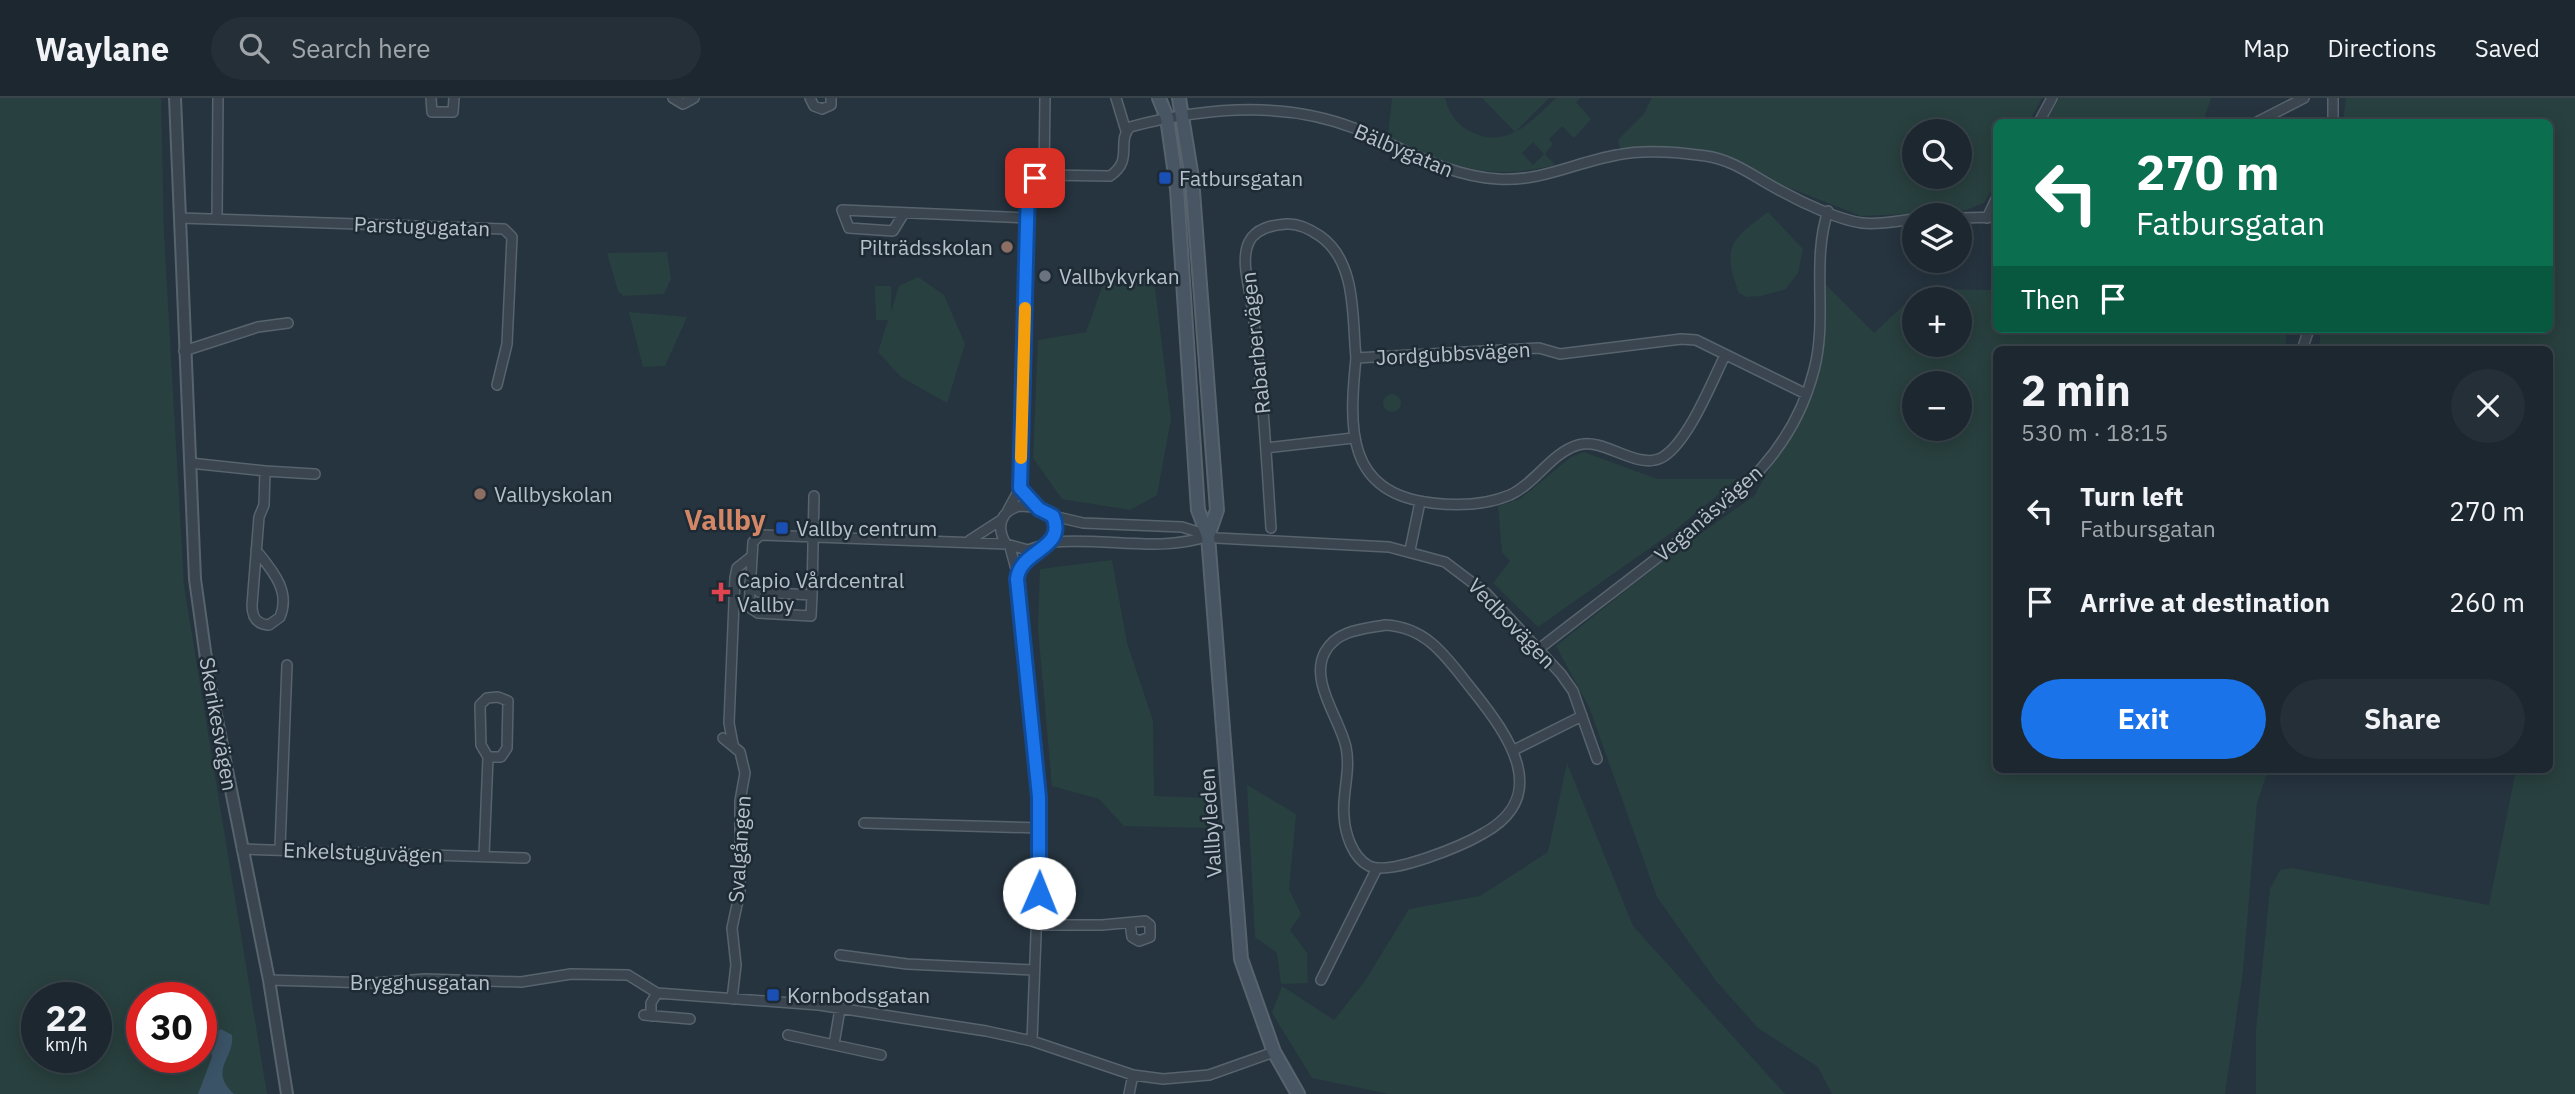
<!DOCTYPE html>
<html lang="en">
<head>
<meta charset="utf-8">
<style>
	body { margin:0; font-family:"IBM Plex Sans",sans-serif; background:#252f37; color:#f1f3f6; height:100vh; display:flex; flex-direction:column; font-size:26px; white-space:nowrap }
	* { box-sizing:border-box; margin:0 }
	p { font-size:23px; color:#a0a5aa }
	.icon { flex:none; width:38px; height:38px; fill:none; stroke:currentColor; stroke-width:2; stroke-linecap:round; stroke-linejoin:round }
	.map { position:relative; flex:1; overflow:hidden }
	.sheet { position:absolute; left:1993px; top:248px; width:560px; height:427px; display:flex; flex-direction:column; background:#1c272f; border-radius:10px; box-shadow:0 4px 18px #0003,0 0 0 2px #3a444b }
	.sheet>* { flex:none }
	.hud { position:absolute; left:1993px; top:21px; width:560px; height:214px; border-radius:10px; box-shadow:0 4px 18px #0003,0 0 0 2px #3a444b; background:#0b6e4f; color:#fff; overflow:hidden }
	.fabs { position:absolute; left:1902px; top:21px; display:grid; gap:14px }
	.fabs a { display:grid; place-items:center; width:70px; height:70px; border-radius:50%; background:#1c272f; box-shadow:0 4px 18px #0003,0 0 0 2px #3a444b; font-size:35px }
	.speed { position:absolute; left:21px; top:884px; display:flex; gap:14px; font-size:35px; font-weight:700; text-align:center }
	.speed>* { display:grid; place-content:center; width:91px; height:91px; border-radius:50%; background:#1c272f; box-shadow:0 4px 18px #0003,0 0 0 2px #3a444b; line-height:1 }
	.speed small { font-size:18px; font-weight:400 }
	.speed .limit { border:10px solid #d22; background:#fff; color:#111 }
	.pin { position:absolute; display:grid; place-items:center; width:60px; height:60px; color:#fff; margin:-30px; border-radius:14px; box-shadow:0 4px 10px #0006 }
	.me { position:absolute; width:77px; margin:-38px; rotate:1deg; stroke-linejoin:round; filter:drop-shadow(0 0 5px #0008) }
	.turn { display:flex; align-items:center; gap:24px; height:147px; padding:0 28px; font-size:32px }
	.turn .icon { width:91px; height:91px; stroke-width:2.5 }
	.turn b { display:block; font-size:49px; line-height:60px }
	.then { display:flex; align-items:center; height:66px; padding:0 28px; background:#0003; gap:14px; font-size:26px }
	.round { display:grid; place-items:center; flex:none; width:74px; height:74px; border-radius:37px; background:#252f37 }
	.summary { display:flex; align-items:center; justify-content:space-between; height:119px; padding:0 28px }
	h1 { font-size:42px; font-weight:700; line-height:52px }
	.button { display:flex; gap:14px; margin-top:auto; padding:14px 28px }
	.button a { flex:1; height:80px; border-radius:42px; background:#1a73e8; color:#fff; font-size:28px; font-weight:700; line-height:80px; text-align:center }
	.button a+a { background:#252f37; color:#f1f3f6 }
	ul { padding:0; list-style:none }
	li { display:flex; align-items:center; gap:21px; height:91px; padding:0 28px }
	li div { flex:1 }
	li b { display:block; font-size:26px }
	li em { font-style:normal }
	header { display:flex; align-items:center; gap:42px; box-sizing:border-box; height:98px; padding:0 35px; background:#1c272f; border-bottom:2px solid #3a444b }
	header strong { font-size:33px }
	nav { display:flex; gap:38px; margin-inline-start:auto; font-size:24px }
	.search { width:490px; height:63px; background:#252f37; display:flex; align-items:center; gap:18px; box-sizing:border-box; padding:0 24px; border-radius:38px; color:#a0a5aa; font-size:26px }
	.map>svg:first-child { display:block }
	.green { fill:#28403f; fill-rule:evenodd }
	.water { fill:#3a5366 }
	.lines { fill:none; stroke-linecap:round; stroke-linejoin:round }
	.minor-casing { stroke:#57636d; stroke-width:12 }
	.tertiary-casing { stroke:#57636d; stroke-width:14 }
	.secondary-casing { stroke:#57636d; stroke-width:16 }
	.minor { stroke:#3a454f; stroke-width:9 }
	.tertiary { stroke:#3a454f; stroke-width:10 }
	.secondary { stroke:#485562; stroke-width:12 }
	.route-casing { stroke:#114b97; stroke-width:18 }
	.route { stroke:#1a73e8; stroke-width:12 }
	.slow { stroke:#f59e0b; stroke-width:12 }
	.transit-dot { fill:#1a4fb4; stroke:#1e2a34; stroke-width:2.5 }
	.education-dot { fill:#8d6e63; stroke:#1e2a34; stroke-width:2.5 }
	.worship-dot { fill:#6b7280; stroke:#1e2a34; stroke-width:2.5 }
	.health-dot { fill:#e0444e; stroke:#1e2a34; stroke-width:2.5 }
	.labels { text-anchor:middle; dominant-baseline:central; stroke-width:5; stroke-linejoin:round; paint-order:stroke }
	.street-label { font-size:21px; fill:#b6c0ca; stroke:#1e2a34 }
	.poi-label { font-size:21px; fill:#b6c0ca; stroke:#1e2a34; text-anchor:start }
	.district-label { font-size:28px; font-weight:bold; fill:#d38767; stroke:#1e2a34 }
</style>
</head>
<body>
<header>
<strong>Waylane</strong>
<div class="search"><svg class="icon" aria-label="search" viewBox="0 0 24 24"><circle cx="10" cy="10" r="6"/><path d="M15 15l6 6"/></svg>Search here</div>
<nav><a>Map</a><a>Directions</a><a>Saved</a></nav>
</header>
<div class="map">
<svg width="2575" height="996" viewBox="0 0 2575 996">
	<rect width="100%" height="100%" fill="#26343f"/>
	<path class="green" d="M 0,0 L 161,0 L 164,136 L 184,488 L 267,996 L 0,996 ZM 37,900 L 96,900 L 96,959 L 37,959 ZM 142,900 L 201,900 L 201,959 L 142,959 Z
		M 1392,0 L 1445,0 C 1448,13 1455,24 1466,31 C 1504,54 1529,26 1556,0 L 1580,0 L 1576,4 L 1591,21 L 1574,40 L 1562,28 L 1549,41 L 1553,46 L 1545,56 L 1555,67 C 1487,84 1449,68 1388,38 ZM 1533,44 L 1544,56 L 1533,67 L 1522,55 Z
		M 1482,0 L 1549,0 L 1515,34 Z
		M 1652,0 L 2042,0 L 2029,24 L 1997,24 L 1997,82 L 1984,105 L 1961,114 L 1861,118 L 1691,51 L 1620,51 L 1618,42 L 1644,16 ZM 1914,33 L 1960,33 L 1960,79 L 1914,79 Z
		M 2059,0 L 2211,0 L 2203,24 L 2046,24 Z
		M 2346,0 L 2575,0 L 2575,996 L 2256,996 L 2256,932 L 2270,791 L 2280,772 L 2292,770 L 2489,807 L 2516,672 L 2550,672 L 2550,252 L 2319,252 L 2321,231 L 2550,231 L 2550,24 L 2343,24 Z
		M 1768,114 L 1803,151 L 1798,175 L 1786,191 L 1761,198 L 1747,199 L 1739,195 C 1721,148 1731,142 1768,114 Z
		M 667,154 L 671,181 L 664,196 L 623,198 L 618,193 L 607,155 Z
		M 1106,178 L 1154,182 L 1171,321 L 1157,397 L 1130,412 L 1062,401 L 1033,360 L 1038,242 L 1086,234 Z
		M 918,179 L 944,197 L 965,246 L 947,305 L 901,279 L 878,254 L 888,222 L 876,222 L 875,188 L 891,188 L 891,214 L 899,188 Z
		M 1824,185 L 1874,235 L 1921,191 L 1997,192 L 1997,231 L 2287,231 L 2285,252 L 1997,252 L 1997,672 L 2268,672 L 2257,705 L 2243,873 L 2225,996 L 1832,996 L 1818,969 L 1758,930 L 1716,883 L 1657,799 L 1589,609 L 1556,548 L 1672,456 L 1754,398 L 1811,299 L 1822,260 ZM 1914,201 L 1960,201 L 1960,247 L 1914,247 ZM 1914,285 L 1960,285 L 1960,331 L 1914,331 Z
		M 629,214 L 687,219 L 665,268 L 643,269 Z
		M1383 305a9 9 0 1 1 18 0a9 9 0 1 1-18 0Z
		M 1584,354 L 1657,381 L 1737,381 L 1674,433 L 1538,529 L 1493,485 L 1510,463 L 1502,454 L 1498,408 L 1520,401 L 1571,359 Z
		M 1112,462 L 1127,545 L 1153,623 L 1154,698 L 1207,700 L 1207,730 L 1124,728 L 1099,701 L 1052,688 L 1038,531 L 1040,471 Z
		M 1567,665 L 1633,828 L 1785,996 L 1389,996 L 1312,980 L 1272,915 L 1282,888 L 1334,922 L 1365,883 L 1409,811 L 1480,798 L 1548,754 Z
		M 1247,687 L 1296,716 L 1289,791 L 1301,816 L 1290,832 L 1307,855 L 1308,885 L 1281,886 L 1277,855 L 1255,839 Z"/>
	<path class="water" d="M 221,931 L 232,937 C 235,961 208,971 234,996 L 198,996 L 212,959 L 210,937 Z"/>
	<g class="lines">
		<defs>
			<path id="minor" d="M 431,0 L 432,14 L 453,14 L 454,0
				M 673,0 L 683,6 L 694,0
				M 810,0 L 814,8 L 822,11 L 831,7 L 831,0
				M 1116,0 L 1126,33
				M 2039,24 L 2052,0
				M 2257,24 L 2304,0
				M 2333,24 L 2333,0
				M 1044,77 L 1045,0
				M 904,115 L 893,133 L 849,130 L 842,112 L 1027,120
				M 217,119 L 218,0
				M 180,120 L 504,131 L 512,139 L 507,246 L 497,287
				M 1960,120 L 1997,119
				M 1987,120 L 1997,99
				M 2302,252 L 2309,231
				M 184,253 L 258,229 L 288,225
				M 1725,257 C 1712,284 1687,347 1661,360 C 1636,372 1604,339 1578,347 C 1551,355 1536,385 1510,397 C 1486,407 1457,408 1432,405 C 1345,395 1349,329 1356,260 L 1539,250 L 1560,256 L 1681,241 L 1696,242 L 1806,296
				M 1266,350 L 1353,340
				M 190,365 L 265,373 L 264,407 L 259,419 L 252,507 C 252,519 256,526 269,527 L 280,519 C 291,493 272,472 256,452
				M 265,373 L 315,376
				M 1020,390 L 1037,409
				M 1020,408 L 1034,409 L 1053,418 L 1057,434 L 1052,444 L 1028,452 L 1006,446 C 996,429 1000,413 1020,408 Z
				M 1008,412 L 1020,390 L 1028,89 L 1035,80 L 1044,77 L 1110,78 C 1134,62 1116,44 1130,29 C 1202,10 1282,2 1354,30 C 1402,49 1445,78 1498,81 C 1541,84 1576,64 1617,57 C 1645,51 1678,54 1706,58 C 1735,62 1757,81 1783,94 C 1803,105 1839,122 1862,125 C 1878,127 1898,123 1914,121
				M 1053,418 L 1083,425 L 1182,429 L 1217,440 L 1389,449 L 1445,464 L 1486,495 L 1561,576 L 1573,593 L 1597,661
				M 1271,430 C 1266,353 1262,277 1251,202 C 1248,185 1241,160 1249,144 C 1256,130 1272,127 1286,126 C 1298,125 1310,131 1320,138 C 1357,164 1352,219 1356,260
				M 970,442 L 1001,422
				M 1052,444 C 1104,439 1160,455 1208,438
				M 1010,449 L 1017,475 L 1040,730 L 1032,943
				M 1410,452 L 1420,404
				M 1017,475 L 1032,456 L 1041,451
				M 750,484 L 759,494 L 812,497 L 814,398
				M 812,497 L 811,518 L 758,515 L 749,509 L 753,444 L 760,437 L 1006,446
				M 1385,527 C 1429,529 1448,562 1474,594 C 1508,637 1552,697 1484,735 C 1464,747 1391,778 1369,768 C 1352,759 1345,735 1344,718 C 1342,695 1351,673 1346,649 C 1340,621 1309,583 1325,554 C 1337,532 1363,531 1385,527 Z
				M 1539,551 C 1581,518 1624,486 1666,453 C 1732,401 1792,359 1814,272 C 1828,219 1811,164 1828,113
				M 723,640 L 740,654 L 745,675 L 740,703 L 740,793 L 732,830 L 736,867 L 732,901
				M 733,646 L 729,625 L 735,480 L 737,470 L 752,458
				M 1514,652 L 1582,618
				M 864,725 L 1040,730
				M 280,750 L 287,567
				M 242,751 L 525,760
				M 484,758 L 488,659 L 481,647 L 480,607 L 487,600 L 498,599 L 508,603 L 507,650 L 501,659 L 488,659
				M 1036,827 L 1102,827 L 1145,823 L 1150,827 L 1150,839 L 1139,843 L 1132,839 L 1130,825
				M 840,857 L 907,866 L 1034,872
				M 269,882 L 373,885 L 425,881 L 521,884 L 571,876 L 628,877 L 657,895 L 819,907 L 986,933 L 1032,943 L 1133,977 L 1163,981 L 1209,977 L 1274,954
				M 1321,882 L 1377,770
				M 644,917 L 690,921
				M 651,918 L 651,905 L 657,895
				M 788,937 L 881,957
				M 834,946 L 840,911
				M 1129,996 L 1133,977"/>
			<path id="tertiary" d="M 175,0 L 195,481 L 209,582 L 269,882 L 287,996"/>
			<path id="secondary" d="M 1159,0 L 1167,20 L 1177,91 L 1198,412 L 1208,438 L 1241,861 L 1274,954 L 1298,996
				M 1179,0 L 1192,80 L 1217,412 L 1208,438"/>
		</defs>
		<use href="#minor" class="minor-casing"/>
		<use href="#tertiary" class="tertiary-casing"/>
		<use href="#secondary" class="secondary-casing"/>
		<use href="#minor" class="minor"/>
		<use href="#tertiary" class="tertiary"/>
		<use href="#secondary" class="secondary"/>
	</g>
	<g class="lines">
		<defs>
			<path id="route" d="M 1035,80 L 1028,89 L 1020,390 L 1039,411 L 1053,418 C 1067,452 1020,451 1017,481 L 1039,699 L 1039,795"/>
		</defs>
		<use href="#route" class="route-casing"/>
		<use href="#route" class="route"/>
		<path class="slow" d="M 1021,360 L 1025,210"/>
	</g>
	<g class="transit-dot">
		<rect x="1158" y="73" width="14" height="14" rx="3.5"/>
		<rect x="775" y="423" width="14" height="14" rx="3.5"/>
		<rect x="766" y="890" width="14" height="14" rx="3.5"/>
	</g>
	<g class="education-dot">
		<circle cx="1007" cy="149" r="7"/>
		<circle cx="480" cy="396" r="7"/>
	</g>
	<circle class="worship-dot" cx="1045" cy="178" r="7"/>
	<path class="health-dot" d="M717.5 483.5h7v7h7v7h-7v7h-7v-7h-7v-7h7z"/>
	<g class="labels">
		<g class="street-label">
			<text transform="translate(1404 52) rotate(23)">Bälbygatan</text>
			<text transform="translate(422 128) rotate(2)">Parstugugatan</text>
			<text transform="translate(1255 245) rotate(-96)">Rabarbervägen</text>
			<text transform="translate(1453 255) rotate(-3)">Jordgubbsvägen</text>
			<text transform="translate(1708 415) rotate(-41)">Veganäsvägen</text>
			<text transform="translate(1512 525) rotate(46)">Vedbovägen</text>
			<text transform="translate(219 626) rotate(80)">Skerikesvägen</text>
			<text transform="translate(1210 725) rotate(-94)">Vallbyleden</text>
			<text transform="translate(739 751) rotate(-86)">Svalgången</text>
			<text transform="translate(363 754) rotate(2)">Enkelstuguvägen</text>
			<text x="420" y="884">Brygghusgatan</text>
		</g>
		<g class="poi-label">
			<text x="1179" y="80">Fatbursgatan</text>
			<text x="993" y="149" text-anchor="end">Pilträdsskolan</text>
			<text x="1059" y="178">Vallbykyrkan</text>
			<text x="494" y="396">Vallbyskolan</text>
			<text x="796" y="430">Vallby centrum</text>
			<text x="737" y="482">Capio Vårdcentral<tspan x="737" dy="24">Vallby</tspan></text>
			<text x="787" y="897">Kornbodsgatan</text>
		</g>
		<g class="district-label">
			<text x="725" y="421">Vallby</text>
		</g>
	</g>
</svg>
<div class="fabs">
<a><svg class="icon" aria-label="search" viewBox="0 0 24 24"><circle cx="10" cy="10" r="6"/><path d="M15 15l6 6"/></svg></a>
<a><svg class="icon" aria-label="layers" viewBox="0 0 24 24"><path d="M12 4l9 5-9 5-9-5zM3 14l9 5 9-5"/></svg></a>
<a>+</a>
<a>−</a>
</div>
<div class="speed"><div>22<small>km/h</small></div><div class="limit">30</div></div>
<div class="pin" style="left:1035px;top:80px;background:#d93025"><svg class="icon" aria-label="arrive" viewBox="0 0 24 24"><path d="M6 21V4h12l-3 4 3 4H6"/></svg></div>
<svg class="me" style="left:1039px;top:795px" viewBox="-20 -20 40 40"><circle r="19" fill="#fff"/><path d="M0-13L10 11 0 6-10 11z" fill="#1a73e8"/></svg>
<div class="hud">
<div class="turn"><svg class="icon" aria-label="left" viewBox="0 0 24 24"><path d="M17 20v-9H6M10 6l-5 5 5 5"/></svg><div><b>270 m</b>Fatbursgatan</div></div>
<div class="then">Then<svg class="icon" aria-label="arrive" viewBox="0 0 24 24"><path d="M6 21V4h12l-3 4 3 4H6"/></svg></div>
</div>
<section class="sheet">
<div class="summary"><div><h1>2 min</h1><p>530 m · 18:15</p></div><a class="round"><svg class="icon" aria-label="close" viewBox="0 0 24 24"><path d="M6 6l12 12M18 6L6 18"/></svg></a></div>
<ul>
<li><svg class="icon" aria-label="left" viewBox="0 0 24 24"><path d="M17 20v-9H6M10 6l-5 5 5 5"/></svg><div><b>Turn left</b><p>Fatbursgatan</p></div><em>270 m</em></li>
<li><svg class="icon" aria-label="arrive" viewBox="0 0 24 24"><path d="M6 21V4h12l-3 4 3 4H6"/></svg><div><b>Arrive at destination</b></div><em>260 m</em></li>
</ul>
<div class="button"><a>Exit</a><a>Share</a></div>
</section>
</div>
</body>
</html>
